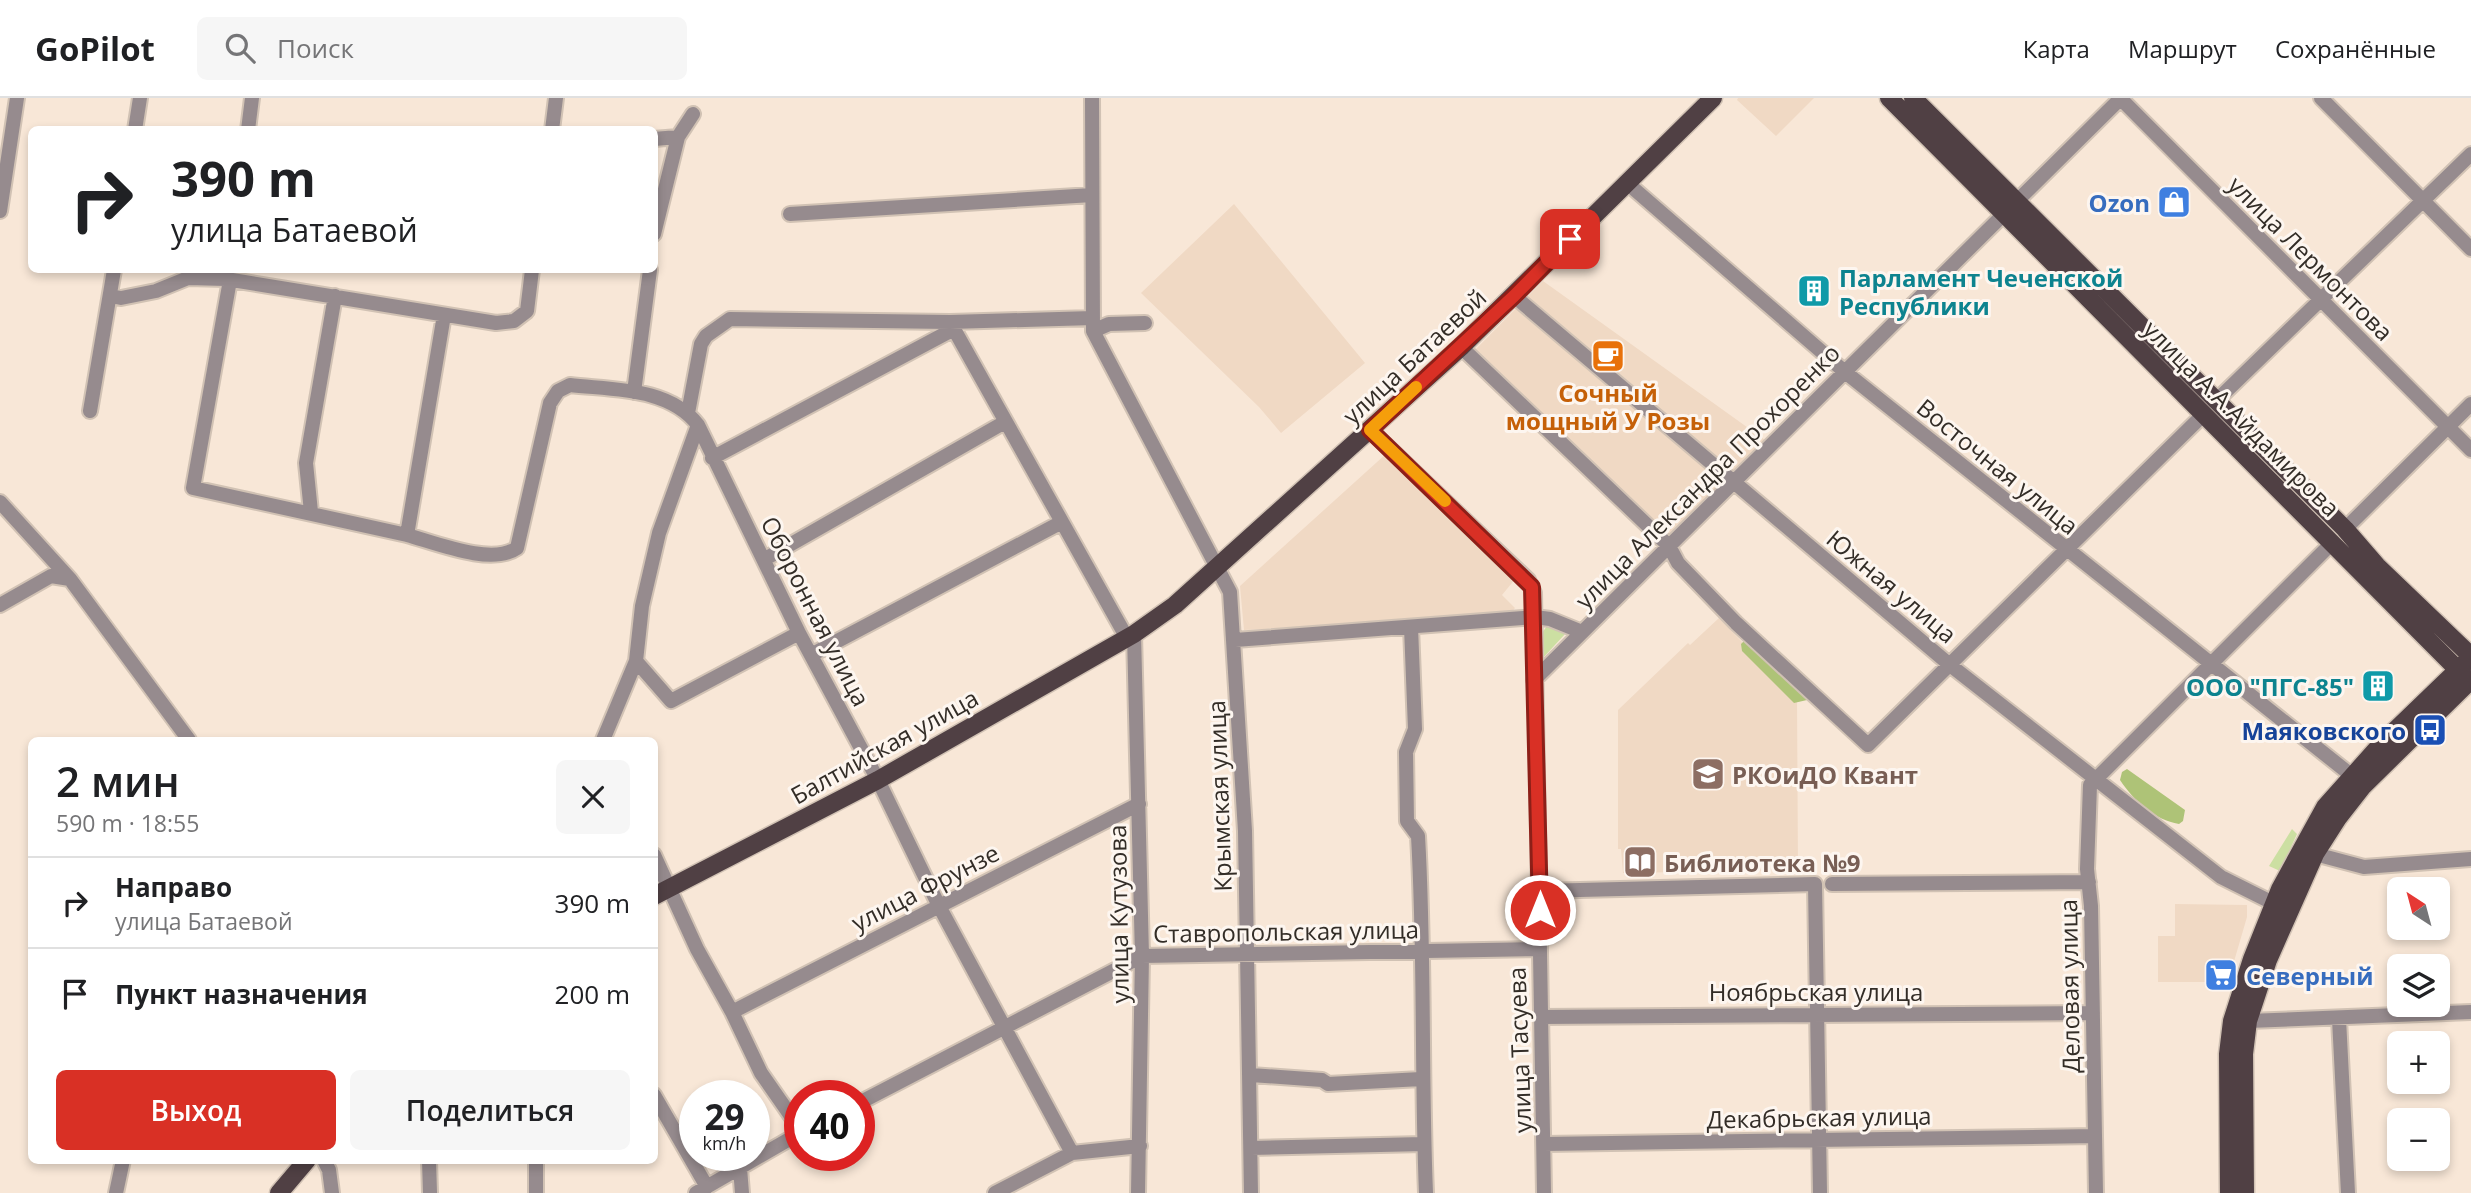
<!DOCTYPE html>
<html lang="ru">
<head>
<meta charset="utf-8">
<style>
	body { margin:0; font-family:"Open Sans",sans-serif; background:#f6f6f6; color:#202124; height:100vh; display:flex; flex-direction:column; font-size:26px; white-space:nowrap }
	* { box-sizing:border-box; margin:0 }
	p { font-size:23px; color:#757577 }
	.icon { flex:none; width:38px; height:38px; fill:none; stroke:currentColor; stroke-width:2; stroke-linecap:round; stroke-linejoin:round }
	.map { position:relative; flex:1; overflow:hidden }
	.drawer { position:absolute; left:28px; top:639px; width:630px; height:427px; display:flex; flex-direction:column; background:#fff; border-radius:10px; box-shadow:0 4px 10px #0003 }
	.drawer>* { flex:none }
	.guide { position:absolute; left:28px; top:28px; width:630px; height:147px; border-radius:10px; box-shadow:0 4px 10px #0003; background:#fff; color:#202124; overflow:hidden }
	.needle { width:46px; rotate:324deg }
	.buttons { position:absolute; left:2387px; top:779px; display:grid; gap:14px }
	.buttons a { display:grid; place-items:center; width:63px; height:63px; border-radius:10px; background:#fff; box-shadow:0 4px 10px #0003; font-size:35px }
	.speed { position:absolute; left:679px; top:982px; display:flex; gap:14px; font-size:35px; font-weight:700; text-align:center }
	.speed>* { display:grid; place-content:center; width:91px; height:91px; border-radius:50%; background:#fff; box-shadow:0 4px 10px #0003; line-height:1 }
	.speed small { font-size:18px; font-weight:400 }
	.speed .limit { border:10px solid #d22; background:#fff; color:#111 }
	.pin { position:absolute; display:grid; place-items:center; width:60px; height:60px; color:#fff; margin:-30px; border-radius:14px; box-shadow:0 4px 10px #0006 }
	.me { position:absolute; width:77px; margin:-38px; rotate:0deg; stroke-linejoin:round; filter:drop-shadow(0 0 5px #0008) }
	.turn { display:flex; align-items:center; gap:24px; height:147px; padding:0 28px; font-size:32px }
	.turn .icon { width:91px; height:91px; stroke-width:2.5 }
	.turn b { display:block; font-size:49px; line-height:60px }
	.round { display:grid; place-items:center; flex:none; width:74px; height:74px; border-radius:10px; background:#f6f6f6 }
	.head { display:flex; align-items:center; justify-content:space-between; height:119px; padding:0 28px }
	h1 { font-size:42px; font-weight:600; line-height:52px }
	.primary-button { display:flex; gap:14px; margin-top:auto; padding:14px 28px }
	.primary-button a { flex:1; height:80px; border-radius:10px; background:#d93025; color:#fff; font-size:28px; font-weight:600; line-height:80px; text-align:center }
	.primary-button a+a { background:#f6f6f6; color:#202124 }
	ul { padding:0; list-style:none }
	li { display:flex; align-items:center; gap:21px; height:91px; padding:0 28px; border-top:2px solid #e0e0e0 }
	li div { flex:1 }
	li b { display:block; font-size:26px }
	li em { font-style:normal }
	header { display:flex; align-items:center; gap:42px; box-sizing:border-box; height:98px; padding:0 35px; background:#fff; border-bottom:2px solid #e0e0e0 }
	header strong { font-size:33px }
	nav { display:flex; gap:38px; margin-inline-start:auto; font-size:24px }
	.search { width:490px; height:63px; background:#f6f6f6; display:flex; align-items:center; gap:18px; box-sizing:border-box; padding:0 24px; border-radius:10px; color:#757577; font-size:26px }
	.map>svg:first-child { display:block }
	.built { fill:#f0d9c4 }
	.green { fill:#ccdfa2 }
	.forest { fill:#aec377 }
	.lines { fill:none; stroke-linecap:round; stroke-linejoin:round }
	.minor-casing { stroke:#d1c2b4; stroke-width:18 }
	.major-casing { stroke:#d1c2b4; stroke-width:21 }
	.minor { stroke:#968b8e; stroke-width:14 }
	.major { stroke:#504044; stroke-width:18 }
	.route-casing { stroke:#8d1f18; stroke-width:18 }
	.route { stroke:#d93025; stroke-width:12 }
	.slow { stroke:#f59e0b; stroke-width:12 }
	.labels { text-anchor:middle; dominant-baseline:central; stroke-width:6; stroke-linejoin:round; paint-order:stroke }
	.shop-label { font-size:24px; font-weight:bold; fill:#366cbe; stroke:#fdf6f0; text-anchor:end }
	.street-label { font-size:24px; fill:#332d27; stroke:#fdf6f0 }
	.culture-label { font-size:24px; font-weight:bold; fill:#0d838f; stroke:#fdf6f0; text-anchor:start }
	.food-label { font-size:24px; font-weight:bold; fill:#c56008; stroke:#fdf6f0 }
	.transit-label { font-size:24px; font-weight:bold; fill:#164399; stroke:#fdf6f0; text-anchor:end }
	.education-label { font-size:24px; font-weight:bold; fill:#785e54; stroke:#fdf6f0; text-anchor:start }
</style>
</head>
<body>
<header>
<strong>GoPilot</strong>
<div class="search"><svg class="icon" aria-label="search" viewBox="0 0 24 24"><circle cx="10" cy="10" r="6"/><path d="M15 15l6 6"/></svg>Поиск</div>
<nav><a>Карта</a><a>Маршрут</a><a>Сохранённые</a></nav>
</header>
<div class="map">
<svg width="2471" height="1095" viewBox="0 0 2471 1095">
	<rect width="100%" height="100%" fill="#f8e7d7"/>
	<path class="built" d="M 1738,0 L 1814,0 L 1776,38 L 1737,2 Z
		M 1234,106 L 1365,265 L 1281,335 L 1259,309 L 1141,195 Z
		M 1543,183 L 1765,342 L 1670,441 L 1474,253 Z
		M 1387,355 L 1516,480 L 1502,497 L 1515,510 L 1509,517 L 1244,532 L 1240,488 Z
		M 1719,520 L 1797,601 L 1798,772 L 1623,775 L 1621,751 L 1618,751 L 1618,612 L 1688,545 L 1690,547 Z
		M 2175,806 L 2247,807 L 2247,819 L 2228,884 L 2158,884 L 2158,838 L 2175,838 Z"/>
	<path class="green" d="M 1547,528 L 1566,535 L 1542,561 L 1542,535 Z
		M 2292,731 L 2297,736 L 2280,773 L 2269,768 Z"/>
	<path class="forest" d="M 1744,543 L 1807,596 L 1807,602 L 1794,605 L 1742,553 L 1741,546 Z
		M 2127,671 L 2185,712 L 2183,723 L 2179,726 C 2155,722 2134,703 2120,682 L 2122,674 Z"/>
	<g class="lines">
		<defs>
			<path id="minor" d="M 1092,0 L 1093,233 L 1230,494 L 1245,733 L 1251,1095
				M 2120,0 L 2471,352
				M 2321,0 L 2471,151
				M 135,32 L 140,0
				M 248,32 L 252,0
				M 552,32 L 556,0
				M 654,41 L 678,39 L 693,16
				M 1626,84 L 1845,274 L 2351,677
				M 0,113 L 17,0
				M 790,116 L 1092,97
				M 654,136 L 678,39
				M 230,182 L 193,390 L 407,437
				M 111,198 L 121,200 L 156,193 L 188,180 L 226,181 L 496,225 L 514,223 L 527,213 L 532,172
				M 1514,198 L 1950,567 L 2221,779 L 2281,809
				M 444,217 L 407,437 C 436,445 492,468 517,450 L 550,305 L 558,293 L 570,287 C 613,292 669,289 698,327 L 799,535 L 878,682 L 939,808 L 1072,1055
				M 950,224 L 1127,540
				M 1093,233 L 1109,226 L 1145,225
				M 1461,249 L 1669,448 L 1678,465 L 1736,525 L 1868,647 L 2204,316
				M 634,294 L 650,172
				M 2215,304 L 2471,56
				M 90,313 L 114,172
				M 688,315 L 701,246 L 706,238 L 730,221 L 950,224 L 1093,220
				M 1370,332 L 1528,482 L 1534,495 L 1544,1095
				M 712,360 L 954,231
				M 0,404 L 70,481 L 189,642
				M 311,414 L 306,365 L 335,198
				M 2345,431 L 2471,306
				M 765,461 L 1005,324
				M 0,507 L 51,478 L 70,481
				M 1411,529 L 1415,631 L 1406,654 L 1407,723 L 1418,738 C 1425,857 1421,976 1426,1095
				M 1134,536 L 1142,858 L 1138,1095
				M 1235,542 L 1535,519 L 1550,521 L 1582,534
				M 811,557 L 1060,425
				M 636,563 L 671,603 L 799,535
				M 1534,582 L 2121,0
				M 603,642 L 636,563 L 642,508 L 659,435 L 698,327
				M 2315,756 L 2364,769 L 2471,761
				M 654,757 L 697,851 L 732,914 L 761,975 L 800,1031
				M 1832,786 L 2089,784
				M 1540,793 L 1815,786 L 1820,1095
				M 732,914 L 1139,706
				M 1541,919 L 2093,915
				M 2339,921 L 2348,1095
				M 2248,923 L 2471,914
				M 1251,977 L 1322,982 L 1328,986 L 1421,981
				M 654,997 L 707,1089
				M 859,1005 L 1142,858 L 1539,851
				M 1544,1046 L 2095,1038
				M 1251,1050 L 1424,1046
				M 324,1062 L 329,1072 L 332,1095
				M 429,1062 L 430,1095
				M 740,1070 L 742,1095
				M 116,1095 L 123,1062
				M 536,1095 L 536,1062
				M 696,1095 L 800,1035
				M 995,1095 L 1072,1055 L 1140,1048
				M 2096,1095 L 2091,808 L 2087,771 L 2090,687 L 2332,445"/>
			<path id="major" d="M 1889,0 L 2471,585
				M 1913,0 L 2345,431 L 2377,468 L 2471,558
				M 654,798 L 878,682 L 1134,536 L 1175,507 L 1461,249 L 1713,0
				M 279,1095 L 307,1062
				M 2229,1095 L 2228,956 L 2232,923 L 2252,861 L 2280,791 L 2325,709 L 2383,644 L 2466,564
				M 2245,1095 L 2244,956 L 2248,923 L 2268,862 L 2315,756 L 2338,720 L 2363,688 L 2471,582"/>
		</defs>
		<use href="#minor" class="minor-casing"/>
		<use href="#major" class="major-casing"/>
		<use href="#minor" class="minor"/>
		<use href="#major" class="major"/>
	</g>
	<g class="lines">
		<defs>
			<path id="route" d="M 1540,812 L 1532,489 L 1370,332 L 1514,198 L 1570,141"/>
		</defs>
		<use href="#route" class="route-casing"/>
		<use href="#route" class="route"/>
		<path class="slow" d="M 1416,289 L 1370,332 L 1445,403"/>
	</g>
	<defs>
		<symbol id="shop-square" viewBox="-11 -11 22 22"><rect x="-9" y="-9" width="18" height="18" rx="4" fill="#3f7fe0" stroke="#fdf6f0"/><path d="M-5-2.5h2.3a2.7 3.5 0 0 1 5.4 0H5L5.5 6h-11ZM-1.5-2.5h3a1.5 2.3 0 0 0-3 0Z" fill="#fff"/></symbol>
		<symbol id="building-square" viewBox="-11 -11 22 22"><rect x="-9" y="-9" width="18" height="18" rx="4" fill="#0f9aa8" stroke="#fdf6f0"/><path d="M-4-6H4V6H1V3H-1V6H-4ZM-2.5-4.3h1.7v1.8h-1.7ZM.8-4.3h1.7v1.8H.8ZM-2.5-1h1.7V.8h-1.7ZM.8-1h1.7V.8H.8Z" fill="#fff"/></symbol>
		<symbol id="cafe-square" viewBox="-11 -11 22 22"><rect x="-9" y="-9" width="18" height="18" rx="4" fill="#e8710a" stroke="#fdf6f0"/><path d="M-5.5-4.5H6V0H3Q3 3.5 0 3.5H-2.5Q-5.5 3.5-5.5 0ZM3-3.2v2h1.7v-2ZM-6 4.5H4V6H-6Z" fill="#fff"/></symbol>
		<symbol id="bus-square" viewBox="-11 -11 22 22"><rect x="-9" y="-9" width="18" height="18" rx="4" fill="#1a4fb4" stroke="#fdf6f0"/><path d="M-5-6H5V4H4V6H2V4H-2V6H-4V4H-5ZM-3.5-4V0h7V-4ZM-3.5 1.2v1.5H-2V1.2ZM2 1.2v1.5H3.5V1.2Z" fill="#fff"/></symbol>
		<symbol id="school-square" viewBox="-11 -11 22 22"><rect x="-9" y="-9" width="18" height="18" rx="4" fill="#8d6e63" stroke="#fdf6f0"/><path d="M0-5L7-2L0 1L-7-2ZM-4 1L0 2.5L4 1V4Q0 6-4 4Z" fill="#fff"/></symbol>
		<symbol id="library-square" viewBox="-11 -11 22 22"><rect x="-9" y="-9" width="18" height="18" rx="4" fill="#8d6e63" stroke="#fdf6f0"/><path d="M-6-4Q-3-5.5-.7-3.5V5Q-3 3-6 4ZM6-4Q3-5.5 .7-3.5V5Q3 3 6 4Z" fill="#fff"/></symbol>
		<symbol id="supermarket-square" viewBox="-11 -11 22 22"><rect x="-9" y="-9" width="18" height="18" rx="4" fill="#3f7fe0" stroke="#fdf6f0"/><path d="M-6-5.5h2.5l.6 2H6L4.5 2H-2.5L-4.4-4H-6ZM-1.5 3.2a1.3 1.3 0 1 0 .1 0ZM3 3.2a1.3 1.3 0 1 0 .1 0Z" fill="#fff"/></symbol>
	</defs>
	<g fill-rule="evenodd">
		<use href="#shop-square" x="2155" y="85" width="38" height="38"/>
		<use href="#building-square" x="1795" y="174" width="38" height="38"/>
		<use href="#cafe-square" x="1589" y="239" width="38" height="38"/>
		<use href="#building-square" x="2359" y="569" width="38" height="38"/>
		<use href="#bus-square" x="2411" y="613" width="38" height="38"/>
		<use href="#school-square" x="1689" y="657" width="38" height="38"/>
		<use href="#library-square" x="1621" y="745" width="38" height="38"/>
		<use href="#supermarket-square" x="2202" y="858" width="38" height="38"/>
	</g>
	<g class="labels">
		<g class="shop-label">
			<text x="2150" y="104">Ozon</text>
			<text x="2246" y="877" text-anchor="start">Северный</text>
		</g>
		<g class="street-label">
			<text transform="translate(2311 160) rotate(45)">улица Лермонтова</text>
			<text transform="translate(1414 258) rotate(-43)">улица Батаевой</text>
			<text transform="translate(2242 320) rotate(45)">улица А.А.Айдамирова</text>
			<text transform="translate(1998 368) rotate(39)">Восточная улица</text>
			<text transform="translate(1707 378) rotate(-45)">улица Александра Прохоренко</text>
			<text transform="translate(1892 488) rotate(40)">Южная улица</text>
			<text transform="translate(816 513) rotate(63)">Оборонная улица</text>
			<text transform="translate(884 648) rotate(-29)">Балтийская улица</text>
			<text transform="translate(1219 698) rotate(-92)">Крымская улица</text>
			<text transform="translate(925 789) rotate(-27)">улица Фрунзе</text>
			<text transform="translate(1118 816) rotate(-91)">улица Кутузова</text>
			<text transform="translate(1286 833) rotate(-1)">Ставропольская улица</text>
			<text transform="translate(2069 888) rotate(-91)">Деловая улица</text>
			<text x="1816" y="893">Ноябрьская улица</text>
			<text transform="translate(1519 952) rotate(-92)">улица Тасуева</text>
			<text transform="translate(1819 1019) rotate(-1)">Декабрьская улица</text>
		</g>
		<g class="culture-label">
			<text x="1839" y="179">Парламент Чеченской<tspan x="1839" dy="28">Республики</tspan></text>
			<text x="2354" y="588" text-anchor="end">ООО "ПГС-85"</text>
		</g>
		<g class="food-label">
			<text x="1608" y="294">Сочный<tspan x="1608" dy="28">мощный У Розы</tspan></text>
		</g>
		<g class="transit-label">
			<text x="2406" y="632">Маяковского</text>
		</g>
		<g class="education-label">
			<text x="1732" y="676">РКОиДО Квант</text>
			<text x="1664" y="764">Библиотека №9</text>
		</g>
	</g>
</svg>
<div class="buttons">
<a><svg class="needle" viewBox="-14 -14 28 28"><path d="M0-13l5 13h-10z" fill="#e53935"/><path d="M0 13l5-13h-10z" fill="#757577"/></svg></a>
<a><svg class="icon" aria-label="layers" viewBox="0 0 24 24"><path d="M12 4l9 5-9 5-9-5zM3 14l9 5 9-5"/></svg></a>
<a>+</a>
<a>−</a>
</div>
<div class="speed"><div>29<small>km/h</small></div><div class="limit">40</div></div>
<div class="pin" style="left:1570px;top:141px;background:#d93025"><svg class="icon" aria-label="arrive" viewBox="0 0 24 24"><path d="M6 21V4h12l-3 4 3 4H6"/></svg></div>
<svg class="me" style="left:1540px;top:812px" viewBox="-20 -20 40 40"><circle r="17" fill="#d93025" stroke="#fff" stroke-width="3"/><path d="M0-11L8 9 0 5-8 9z" fill="#fff"/></svg>
<div class="guide">
<div class="turn"><svg class="icon" aria-label="right" viewBox="0 0 24 24"><path d="M7 20v-9h11M14 6l5 5-5 5"/></svg><div><b>390 m</b>улица Батаевой</div></div>
</div>
<section class="drawer">
<div class="head"><div><h1>2 мин</h1><p>590 m · 18:55</p></div><a class="round"><svg class="icon" aria-label="close" viewBox="0 0 24 24"><path d="M6 6l12 12M18 6L6 18"/></svg></a></div>
<ul>
<li><svg class="icon" aria-label="right" viewBox="0 0 24 24"><path d="M7 20v-9h11M14 6l5 5-5 5"/></svg><div><b>Направо</b><p>улица Батаевой</p></div><em>390 m</em></li>
<li><svg class="icon" aria-label="arrive" viewBox="0 0 24 24"><path d="M6 21V4h12l-3 4 3 4H6"/></svg><div><b>Пункт назначения</b></div><em>200 m</em></li>
</ul>
<div class="primary-button"><a>Выход</a><a>Поделиться</a></div>
</section>
</div>
</body>
</html>
